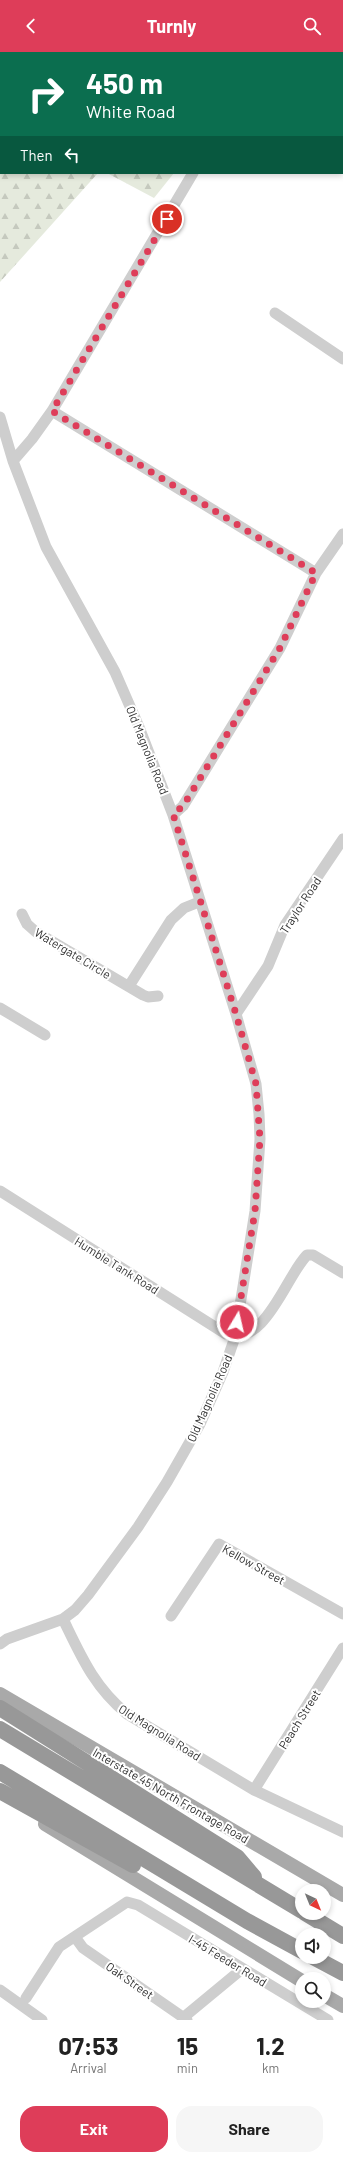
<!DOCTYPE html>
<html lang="en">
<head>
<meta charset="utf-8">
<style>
	body { margin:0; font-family:Barlow,sans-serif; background:#f6f6f6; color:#222; height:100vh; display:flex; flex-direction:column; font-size:15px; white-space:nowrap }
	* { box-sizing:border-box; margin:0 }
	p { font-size:13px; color:#767676 }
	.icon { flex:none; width:22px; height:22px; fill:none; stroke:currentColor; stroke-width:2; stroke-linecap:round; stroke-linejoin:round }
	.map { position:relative; height:1968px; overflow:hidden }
	.panel { display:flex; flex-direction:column; background:#fff; flex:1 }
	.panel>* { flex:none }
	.hud { position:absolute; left:0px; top:0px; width:343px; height:122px; box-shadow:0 2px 6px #0003; background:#0b6e4f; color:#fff; overflow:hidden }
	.needle { width:26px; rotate:137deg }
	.fabs { position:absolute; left:295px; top:1832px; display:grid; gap:8px }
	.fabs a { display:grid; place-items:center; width:36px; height:36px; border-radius:50%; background:#fff; box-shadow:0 2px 6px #0003; font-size:20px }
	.pin { position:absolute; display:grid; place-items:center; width:34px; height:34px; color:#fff; margin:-17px; border:2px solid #fff; border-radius:50%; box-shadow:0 1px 4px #0007 }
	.me { position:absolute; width:44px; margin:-22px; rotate:9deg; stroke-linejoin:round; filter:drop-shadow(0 0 3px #0008) }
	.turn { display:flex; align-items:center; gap:14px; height:84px; padding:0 20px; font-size:18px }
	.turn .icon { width:52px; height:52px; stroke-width:2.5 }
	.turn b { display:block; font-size:28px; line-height:34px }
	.then { display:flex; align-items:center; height:38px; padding:0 20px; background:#0003; gap:8px; font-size:15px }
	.eta { display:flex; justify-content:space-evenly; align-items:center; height:68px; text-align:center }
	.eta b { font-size:24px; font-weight:700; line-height:28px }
	.action { display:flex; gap:8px; margin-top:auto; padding:8px 20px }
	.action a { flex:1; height:46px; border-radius:16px; background:#de3d59; color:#fff; font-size:16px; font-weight:700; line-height:46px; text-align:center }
	.action a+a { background:#f6f6f6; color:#222 }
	header { display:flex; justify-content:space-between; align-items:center; height:52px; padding:0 20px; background:#de3d59; color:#fff; font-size:18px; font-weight:700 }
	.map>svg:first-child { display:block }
	.forest { fill:url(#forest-firs) }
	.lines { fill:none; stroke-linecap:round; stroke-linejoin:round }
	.minor { stroke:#cecece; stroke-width:11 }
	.major { stroke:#a9a9a9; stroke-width:14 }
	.highway { stroke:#989898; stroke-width:16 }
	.route { stroke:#de3d59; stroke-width:7; stroke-dasharray:0 12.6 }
	.labels { text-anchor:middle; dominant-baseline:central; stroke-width:4; stroke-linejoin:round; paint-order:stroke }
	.street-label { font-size:12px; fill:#313131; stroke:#fff }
</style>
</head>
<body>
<header><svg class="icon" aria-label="back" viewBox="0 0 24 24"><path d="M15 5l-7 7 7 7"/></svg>Turnly<svg class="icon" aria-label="search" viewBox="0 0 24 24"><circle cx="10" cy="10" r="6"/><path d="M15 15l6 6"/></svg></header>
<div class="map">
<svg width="343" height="1968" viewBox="0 0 343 1968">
	<defs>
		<pattern id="forest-firs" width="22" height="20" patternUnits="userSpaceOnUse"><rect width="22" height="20" fill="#e5eadd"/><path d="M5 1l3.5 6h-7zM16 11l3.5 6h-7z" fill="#c5c9be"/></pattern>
	</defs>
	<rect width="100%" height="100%" fill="#fff"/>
	<path class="forest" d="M 0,0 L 270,0 L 1,1 L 1,121 L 98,121 L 0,230 Z
		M 107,121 L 174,121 L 154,146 Z"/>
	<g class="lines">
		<path class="minor" d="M 275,261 L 343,307
			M 52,359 L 316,521
			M 0,365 L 13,409 L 46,495 L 115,620 L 139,675 L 173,763 L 236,962 L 256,1032 L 259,1062 L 260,1087 L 255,1159 L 235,1285 L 223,1320 L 200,1372 L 167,1430 L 138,1475 L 88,1543 L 75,1558 L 63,1567 C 81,1604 94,1635 127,1662 L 254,1738 L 343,1780
			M 13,409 L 32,387 L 52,359 L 193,121
			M 173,763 L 183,754 L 280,596 L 316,521 L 343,482
			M 22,862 L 27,872 L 36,880 L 143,943 L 148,945 L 158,944
			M 129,934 L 171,868 L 184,856 L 199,850
			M 0,956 L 45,983
			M 236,962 L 268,914 L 285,873 L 343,787
			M 0,1139 L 226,1282 C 265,1296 286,1224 307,1203 L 313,1203 L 343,1221
			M 171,1564 L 219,1492 L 343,1562
			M 0,1592 L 7,1587 L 63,1567
			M 254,1738 L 343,1596
			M 75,1885 L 83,1896 L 187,1968
			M 0,1938 L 42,1968
			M 26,1946 L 59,1895 L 127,1850 L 138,1853 L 328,1968
			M 184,1965 L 242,1917"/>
		<path class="major" d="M 0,1642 L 343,1843
			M 45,1772 L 302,1929
			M 324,1943 L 343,1954"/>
		<path class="highway" d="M 0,1656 L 237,1805 L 254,1825
			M 0,1677 L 302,1859
			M 0,1720 L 247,1869 L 302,1899
			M 0,1739 L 133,1813
			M 305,1861 L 343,1884
			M 313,1905 L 343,1921"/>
	</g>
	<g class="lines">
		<path class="route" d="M 167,167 L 52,359 L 316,521 L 280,596 L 183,754 L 173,762 L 236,962 L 256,1032 L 260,1087 L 255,1159 L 237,1270"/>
	</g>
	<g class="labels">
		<g class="street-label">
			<text transform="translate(148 698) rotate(68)">Old Magnolia Road</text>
			<text transform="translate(300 853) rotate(-57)">Traylor Road</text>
			<text transform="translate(73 901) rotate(31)">Watergate Circle</text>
			<text transform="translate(117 1213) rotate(32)">Humble Tank Road</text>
			<text transform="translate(209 1346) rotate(-66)">Old Magnolia Road</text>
			<text transform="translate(254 1512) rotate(29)">Kellow Street</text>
			<text transform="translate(299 1667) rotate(-58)">Peach Street</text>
			<text transform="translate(160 1680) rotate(32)">Old Magnolia Road</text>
			<text transform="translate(171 1743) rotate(30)">Interstate 45 North Frontage Road</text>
			<text transform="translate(228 1908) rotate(31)">I-45 Feeder Road</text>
			<text transform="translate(130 1928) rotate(35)">Oak Street</text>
		</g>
	</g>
</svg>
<div class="fabs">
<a><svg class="needle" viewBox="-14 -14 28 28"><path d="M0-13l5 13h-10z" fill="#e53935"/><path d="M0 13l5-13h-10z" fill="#767676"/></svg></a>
<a><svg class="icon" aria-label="sound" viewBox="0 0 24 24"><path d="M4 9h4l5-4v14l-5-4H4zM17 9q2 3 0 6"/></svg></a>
<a><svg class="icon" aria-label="search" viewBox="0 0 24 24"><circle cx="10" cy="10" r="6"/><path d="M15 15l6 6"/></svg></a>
</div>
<div class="pin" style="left:167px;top:167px;background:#d93025"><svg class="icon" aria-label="arrive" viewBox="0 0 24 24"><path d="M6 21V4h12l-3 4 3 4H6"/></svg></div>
<svg class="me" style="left:237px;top:1270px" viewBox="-20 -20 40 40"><circle r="17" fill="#de3d59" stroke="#fff" stroke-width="3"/><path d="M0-11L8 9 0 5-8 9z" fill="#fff"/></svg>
<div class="hud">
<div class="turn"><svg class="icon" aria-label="right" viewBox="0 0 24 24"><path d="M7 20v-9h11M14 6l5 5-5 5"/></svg><div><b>450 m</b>White Road</div></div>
<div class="then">Then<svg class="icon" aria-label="left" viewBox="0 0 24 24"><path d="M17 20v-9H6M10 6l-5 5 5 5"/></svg></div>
</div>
</div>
<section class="panel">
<div class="eta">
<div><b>07:53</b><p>Arrival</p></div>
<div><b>15</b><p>min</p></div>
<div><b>1.2</b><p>km</p></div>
</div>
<div class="action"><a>Exit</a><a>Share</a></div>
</section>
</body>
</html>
